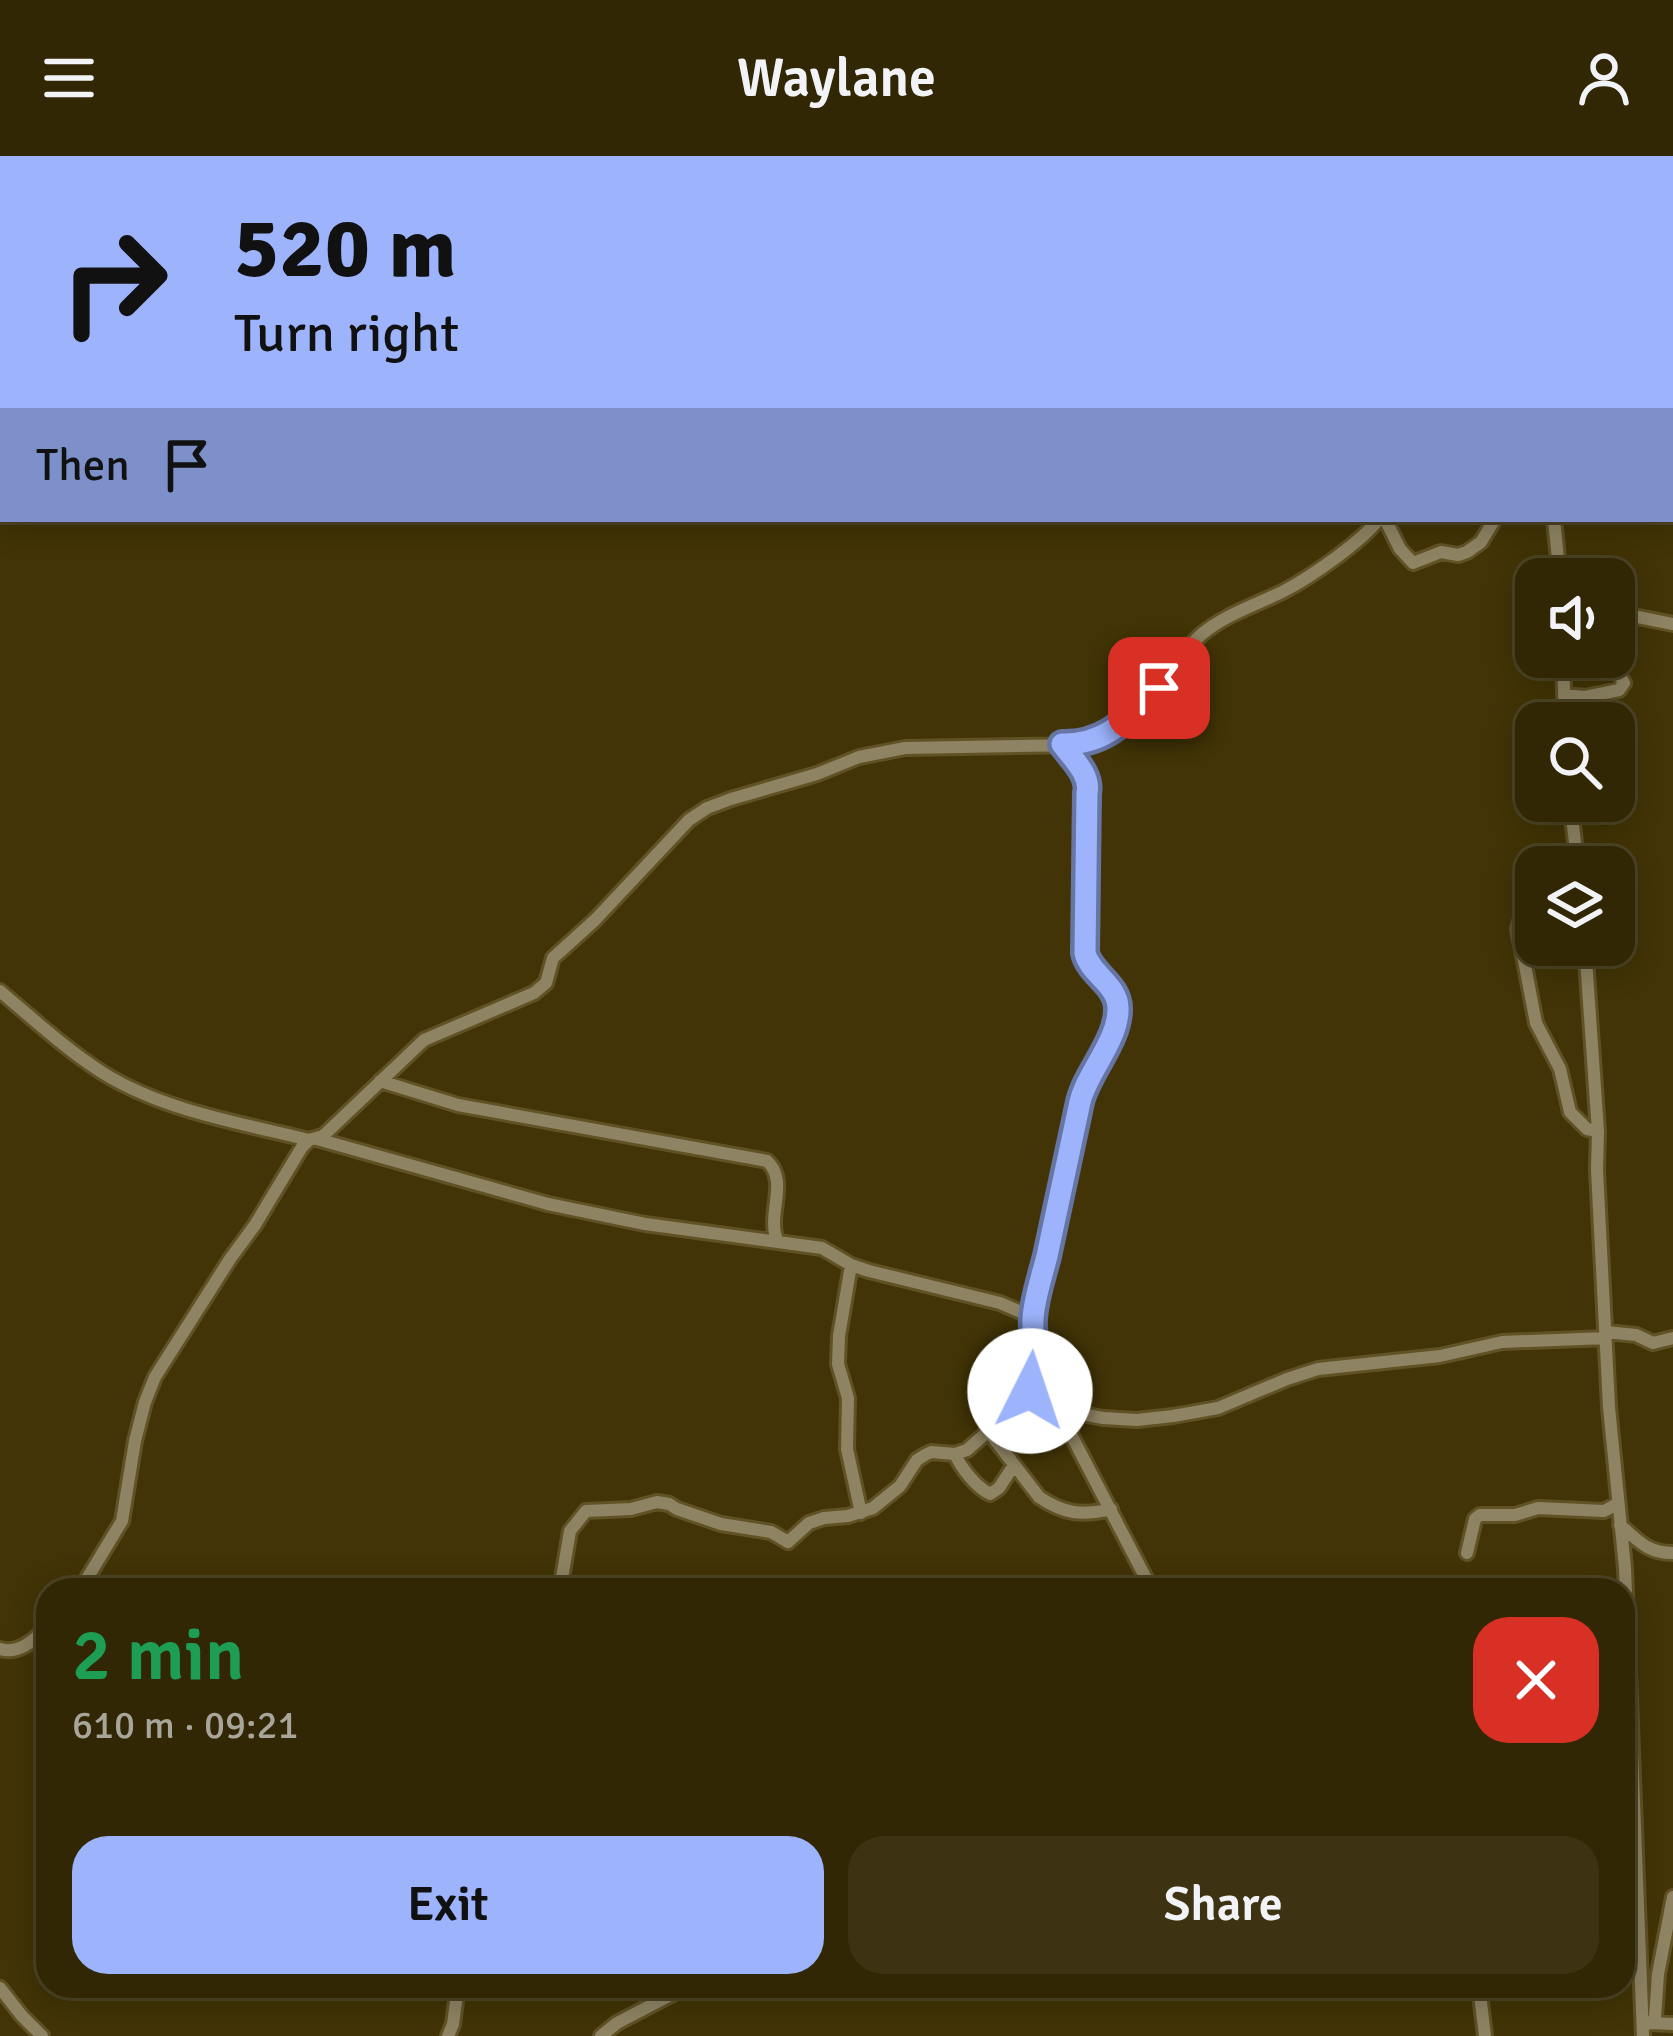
<!DOCTYPE html>
<html lang="en">
<head>
<meta charset="utf-8">
<style>
	body { margin:0; font-family:Signika,sans-serif; background:#3d3313; color:#f1f3f6; height:100vh; display:flex; flex-direction:column; font-size:45px; white-space:nowrap }
	* { box-sizing:border-box; margin:0 }
	p { font-size:39px; color:#a8a59a }
	.icon { flex:none; width:66px; height:66px; fill:none; stroke:currentColor; stroke-width:2; stroke-linecap:round; stroke-linejoin:round }
	.map { position:relative; flex:1; overflow:hidden }
	.details { position:absolute; left:36px; top:1422px; width:1599px; height:420px; display:flex; flex-direction:column; background:#322704; border-radius:36px; box-shadow:0 6px 30px #0003,0 0 0 3px #4d4426 }
	.details>* { flex:none }
	.hud { position:absolute; left:0px; top:0px; width:1674px; height:366px; box-shadow:0 6px 30px #0003,0 0 0 3px #4d4426; background:#9db4fd; color:#111; overflow:hidden }
	.fabs { position:absolute; left:1515px; top:402px; display:grid; gap:24px }
	.fabs a { display:grid; place-items:center; width:120px; height:120px; border-radius:24px; background:#322704; box-shadow:0 6px 30px #0003,0 0 0 3px #4d4426; font-size:60px }
	.pin { position:absolute; display:grid; place-items:center; width:102px; height:102px; color:#fff; margin:-51px; border-radius:24px; box-shadow:0 6px 18px #0006 }
	.me { position:absolute; width:132px; margin:-66px; rotate:4deg; stroke-linejoin:round; filter:drop-shadow(0 0 9px #0008) }
	.turn { display:flex; align-items:center; gap:42px; height:252px; padding:0 36px; font-size:54px }
	.turn .icon { width:156px; height:156px; stroke-width:2.5 }
	.turn b { display:block; font-size:84px; line-height:102px }
	.then { display:flex; align-items:center; height:114px; padding:0 36px; background:#0003; gap:24px; font-size:45px }
	.round { display:grid; place-items:center; flex:none; width:126px; height:126px; border-radius:36px; background:#3d3313 }
	.summary { display:flex; align-items:center; justify-content:space-between; height:204px; padding:0 36px }
	h1 { font-size:72px; font-weight:600; line-height:90px; color:#1e9e55 }
	.primary-button { display:flex; gap:24px; margin-top:auto; padding:24px 36px }
	.primary-button a { flex:1; height:138px; border-radius:36px; background:#9db4fd; color:#111; font-size:48px; font-weight:600; line-height:138px; text-align:center }
	.primary-button a+a { background:#3d3313; color:#f1f3f6 }
	header { display:flex; justify-content:space-between; align-items:center; height:156px; padding:0 36px; background:#322704; font-size:54px; font-weight:600 }
	.map>svg:first-child { display:block }
	.lines { fill:none; stroke-linecap:round; stroke-linejoin:round }
	.minor-casing { stroke:#605225; stroke-width:18 }
	.minor { stroke:#8e8363; stroke-width:12 }
	.route-casing { stroke:#6675a4; stroke-width:30 }
	.route { stroke:#9db4fd; stroke-width:21 }
</style>
</head>
<body>
<header><svg class="icon" aria-label="menu" viewBox="0 0 24 24"><path d="M4 6h16M4 12h16M4 18h16"/></svg>Waylane<svg class="icon" aria-label="person" viewBox="0 0 24 24"><circle cx="12" cy="8" r="4"/><path d="M4 21q1-7 8-7t8 7"/></svg></header>
<div class="map">
<svg width="1673" height="1880" viewBox="0 0 1673 1880">
	<rect width="100%" height="100%" fill="#423406"/>
	<g class="lines">
		<defs>
			<path id="minor" d="M 410,0 L 412,3
				M 1058,0 L 1062,3
				M 1337,0 L 1342,3
				M 1485,0 L 1486,3
				M 1538,3 L 1539,0
				M 1671,293 L 1673,292
				M 1385,363 L 1400,393 L 1413,407 L 1441,396 L 1458,399 L 1467,396 L 1481,386 L 1495,363
				M 1554,363 L 1560,423
				M 1614,462 L 1618,457 L 1673,468
				M 1563,501 L 1565,567
				M 1564,539 L 1585,541 L 1619,534 L 1624,527 L 1609,501
				M 1570,645 L 1578,711
				M 1536,752 L 1520,766 L 1518,773 L 1536,867 L 1560,913 L 1570,956 L 1587,973 L 1598,975
				M 1585,789 L 1598,975 L 1597,1014 L 1609,1251 L 1625,1412 L 1643,1880
				M 0,835 C 33,863 67,894 103,917 C 164,955 241,967 309,984
				M 380,925 L 458,949 L 767,1005 C 790,1026 765,1060 778,1086 L 822,1092 L 851,1109 L 869,1115 L 1000,1147 L 1023,1157 L 1032,1165 L 1041,1204 L 1065,1267 L 1152,1434
				M 317,983 L 548,1048 L 645,1068 L 778,1086
				M 851,1109 L 839,1180 L 838,1208 L 848,1242 L 847,1293 L 861,1357
				M 1032,1165 C 1045,1108 1057,1050 1071,992 C 1076,975 1076,954 1083,938 C 1093,912 1118,880 1118,852 C 1118,829 1090,818 1085,797 L 1087,637 C 1091,619 1073,603 1062,588
				M 1606,1176 L 1636,1179 L 1653,1187 L 1673,1182
				M 1061,1254 L 1103,1262 L 1137,1264 L 1173,1260 L 1218,1252 L 1287,1223 L 1318,1213 L 1440,1200 L 1502,1186 L 1606,1182
				M 989,1276 L 1039,1341 C 1064,1358 1082,1360 1111,1353
				M 955,1298 C 961,1312 976,1331 990,1338 L 999,1332 L 1014,1309
				M 1620,1369 C 1639,1385 1647,1397 1673,1397
				M 1467,1397 L 1475,1363 L 1480,1359 L 1515,1359 L 1538,1352 L 1604,1355 L 1617,1348
				M 80,1434 L 122,1365 L 135,1285 L 145,1246 L 155,1221 L 230,1103 L 255,1069 L 302,991 L 309,984 L 323,980 L 424,884 L 534,837 L 546,827 L 553,802 L 595,764 L 689,664 L 707,652 L 731,643 L 817,618 L 859,601 L 905,592 L 1081,589 C 1111,581 1141,553 1161,528 C 1175,512 1185,492 1202,478 C 1226,458 1256,449 1284,435 C 1311,421 1361,386 1379,363
				M 560,1434 L 570,1375 L 586,1355 L 631,1353 L 657,1346 L 669,1348 L 677,1353 L 721,1368 L 771,1376 L 788,1386 L 809,1367 L 824,1362 L 848,1360 L 873,1352 L 900,1330 L 917,1304 L 925,1299 L 931,1296 L 955,1298 L 967,1294 L 1021,1246 L 1031,1235 L 1040,1207
				M 0,1493 C 19,1499 35,1483 48,1471
				M 1479,1830 L 1485,1880
				M 0,1832 L 22,1860 L 42,1880
				M 1652,1867 L 1673,1868
				M 1643,1869 L 1652,1867 L 1655,1861 L 1658,1818 L 1673,1741
				M 448,1880 L 453,1868 L 458,1830
				M 601,1880 L 617,1867 L 688,1830"/>
		</defs>
		<use href="#minor" class="minor-casing"/>
		<use href="#minor" class="minor"/>
	</g>
	<g class="lines">
		<defs>
			<path id="route" d="M 1030,1235 C 1048,1200 1031,1195 1033,1163 C 1034,1143 1042,1120 1047,1100 C 1058,1048 1069,997 1080,946 C 1087,916 1119,884 1118,852 C 1118,829 1090,818 1085,797 L 1087,637 C 1091,619 1073,603 1062,588 C 1108,589 1128,561 1159,532"/>
		</defs>
		<use href="#route" class="route-casing"/>
		<use href="#route" class="route"/>
	</g>
</svg>
<div class="fabs">
<a><svg class="icon" aria-label="sound" viewBox="0 0 24 24"><path d="M4 9h4l5-4v14l-5-4H4zM17 9q2 3 0 6"/></svg></a>
<a><svg class="icon" aria-label="search" viewBox="0 0 24 24"><circle cx="10" cy="10" r="6"/><path d="M15 15l6 6"/></svg></a>
<a><svg class="icon" aria-label="layers" viewBox="0 0 24 24"><path d="M12 4l9 5-9 5-9-5zM3 14l9 5 9-5"/></svg></a>
</div>
<div class="pin" style="left:1159px;top:532px;background:#d93025"><svg class="icon" aria-label="arrive" viewBox="0 0 24 24"><path d="M6 21V4h12l-3 4 3 4H6"/></svg></div>
<svg class="me" style="left:1030px;top:1235px" viewBox="-20 -20 40 40"><circle r="19" fill="#fff"/><path d="M0-13L10 11 0 6-10 11z" fill="#9db4fd"/></svg>
<div class="hud">
<div class="turn"><svg class="icon" aria-label="right" viewBox="0 0 24 24"><path d="M7 20v-9h11M14 6l5 5-5 5"/></svg><div><b>520 m</b>Turn right</div></div>
<div class="then">Then<svg class="icon" aria-label="arrive" viewBox="0 0 24 24"><path d="M6 21V4h12l-3 4 3 4H6"/></svg></div>
</div>
<section class="details">
<div class="summary"><div><h1>2 min</h1><p>610 m · 09:21</p></div><a class="round" style="background:#d93025;color:#fff"><svg class="icon" aria-label="close" viewBox="0 0 24 24"><path d="M6 6l12 12M18 6L6 18"/></svg></a></div>
<div class="primary-button"><a>Exit</a><a>Share</a></div>
</section>
</div>
</body>
</html>
